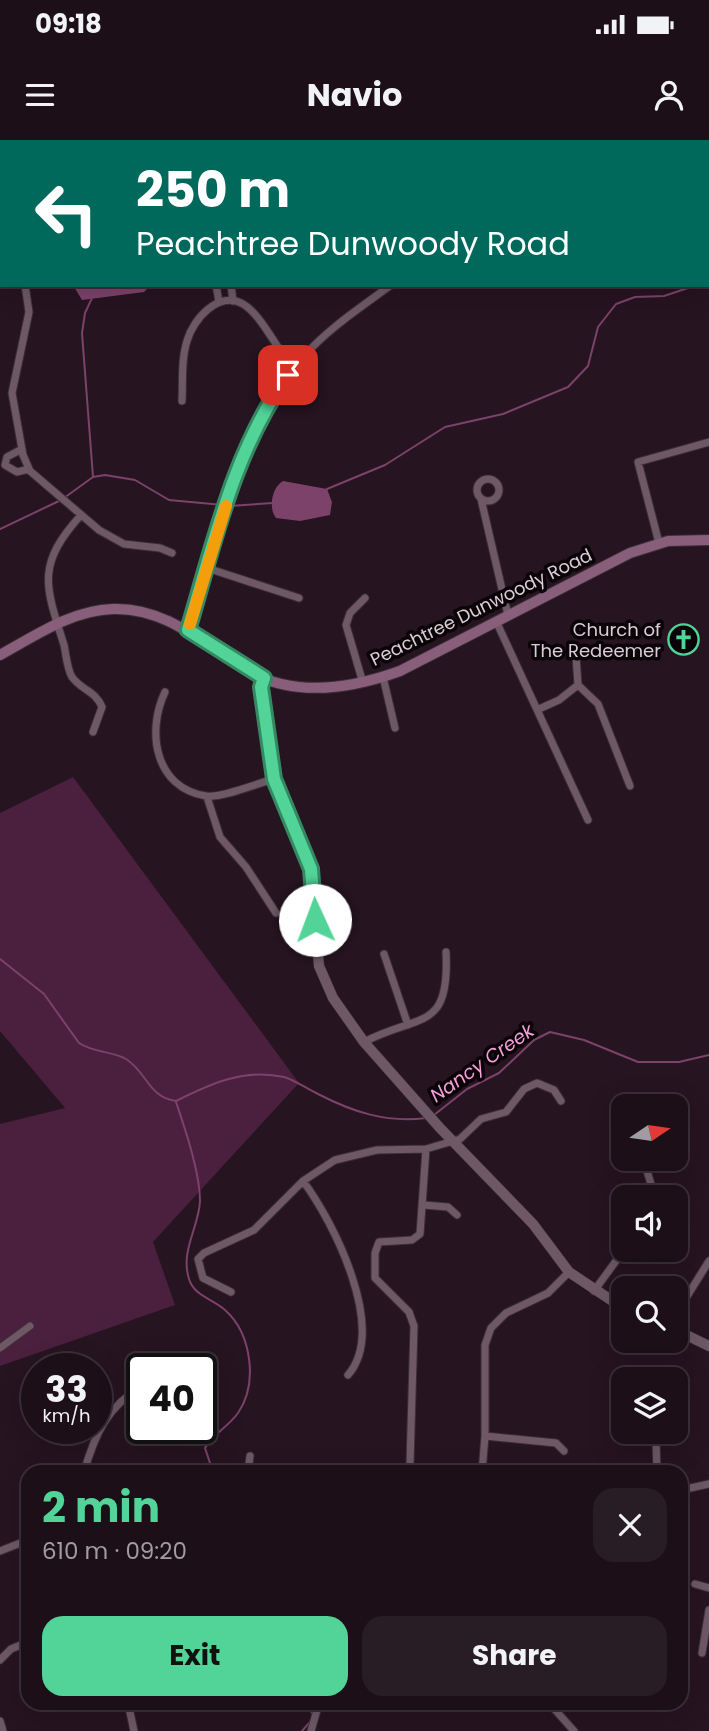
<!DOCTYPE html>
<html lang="en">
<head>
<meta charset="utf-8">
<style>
	body { margin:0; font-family:Poppins,sans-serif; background:#291d25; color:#f1f3f6; height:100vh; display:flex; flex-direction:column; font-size:26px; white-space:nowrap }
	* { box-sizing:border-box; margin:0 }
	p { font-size:23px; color:#a09ca2 }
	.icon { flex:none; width:38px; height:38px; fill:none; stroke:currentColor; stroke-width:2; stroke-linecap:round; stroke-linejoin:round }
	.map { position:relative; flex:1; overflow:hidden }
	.side { position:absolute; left:21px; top:1325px; width:667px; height:245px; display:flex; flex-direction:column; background:#1c0f18; border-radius:21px; box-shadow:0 7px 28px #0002,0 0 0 2px #3a2f37 }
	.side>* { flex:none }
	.hud { position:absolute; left:0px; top:0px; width:710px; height:147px; box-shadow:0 7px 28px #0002,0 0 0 2px #3a2f37; background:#00695c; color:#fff; overflow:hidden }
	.needle { width:46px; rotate:77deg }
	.tools { position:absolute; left:611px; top:954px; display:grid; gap:14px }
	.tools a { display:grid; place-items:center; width:77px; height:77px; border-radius:14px; background:#1c0f18; box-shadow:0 7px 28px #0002,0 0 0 2px #3a2f37; font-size:35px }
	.speed { position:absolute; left:21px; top:1213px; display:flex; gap:14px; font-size:35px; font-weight:700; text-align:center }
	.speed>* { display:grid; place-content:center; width:91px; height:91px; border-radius:50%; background:#1c0f18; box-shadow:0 7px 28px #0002,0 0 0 2px #3a2f37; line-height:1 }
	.speed small { font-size:18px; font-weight:400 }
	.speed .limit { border:4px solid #111; border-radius:10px; background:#fff; color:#111 }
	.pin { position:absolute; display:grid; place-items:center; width:60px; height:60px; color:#fff; margin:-30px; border-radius:14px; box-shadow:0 4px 10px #0006 }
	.me { position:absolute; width:77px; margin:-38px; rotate:358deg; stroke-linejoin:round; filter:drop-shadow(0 0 5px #0008) }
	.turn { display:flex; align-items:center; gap:24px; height:147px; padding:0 21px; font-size:32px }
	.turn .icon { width:91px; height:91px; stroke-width:2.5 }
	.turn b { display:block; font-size:49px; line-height:60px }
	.round { display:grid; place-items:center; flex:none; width:74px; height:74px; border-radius:21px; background:#291d25 }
	.headline { display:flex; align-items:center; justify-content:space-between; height:119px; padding:0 21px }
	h1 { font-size:42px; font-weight:700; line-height:52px; color:#52d397 }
	.button { display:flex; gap:14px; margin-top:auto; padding:14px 21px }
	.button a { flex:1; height:80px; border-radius:21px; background:#52d397; color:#111; font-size:28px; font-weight:700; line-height:80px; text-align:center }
	.button a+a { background:#291d25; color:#f1f3f6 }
	.status { display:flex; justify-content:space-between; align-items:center; height:49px; padding:0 35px; background:#1c0f18; direction:ltr }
	.status svg { height:19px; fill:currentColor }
	header { display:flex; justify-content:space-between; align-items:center; height:91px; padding:0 21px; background:#1c0f18; font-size:32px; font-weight:700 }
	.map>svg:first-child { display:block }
	.green { fill:#4b1f3e }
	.water { fill:#7c426a }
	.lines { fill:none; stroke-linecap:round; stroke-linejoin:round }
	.stream { stroke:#7c426a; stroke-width:2 }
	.minor-casing { stroke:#3b2f37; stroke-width:9 }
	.tertiary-casing { stroke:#3b2f37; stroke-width:11 }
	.secondary-casing { stroke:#3b2f37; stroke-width:12 }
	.minor { stroke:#6e5866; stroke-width:7 }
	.tertiary { stroke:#6e5866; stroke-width:10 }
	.secondary { stroke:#885e7a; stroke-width:10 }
	.route-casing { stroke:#358962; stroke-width:18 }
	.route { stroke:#52d397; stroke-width:12 }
	.slow { stroke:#f59e0b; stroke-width:12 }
	.labels { text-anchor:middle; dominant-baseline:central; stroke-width:7; stroke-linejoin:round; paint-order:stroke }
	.street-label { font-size:18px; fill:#dacdd5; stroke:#0a0408 }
	.poi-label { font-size:18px; fill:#dacdd5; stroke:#0a0408; text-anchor:end }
	.water-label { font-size:19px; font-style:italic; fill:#f69fd9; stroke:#0a0408 }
</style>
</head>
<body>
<div class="status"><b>09:18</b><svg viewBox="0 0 49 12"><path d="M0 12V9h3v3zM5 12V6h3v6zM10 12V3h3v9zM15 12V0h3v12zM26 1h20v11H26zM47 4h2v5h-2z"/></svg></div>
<header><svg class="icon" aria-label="menu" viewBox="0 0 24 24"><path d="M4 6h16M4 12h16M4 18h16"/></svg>Navio<svg class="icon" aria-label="person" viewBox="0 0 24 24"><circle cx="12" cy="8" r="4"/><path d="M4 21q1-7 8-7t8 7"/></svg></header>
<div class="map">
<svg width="709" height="1591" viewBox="0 0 709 1591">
	<rect width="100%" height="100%" fill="#261420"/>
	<path class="green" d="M 73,637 L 299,943 L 153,1102 L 175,1165 L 0,1226 L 0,984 L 65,968 L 0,891 L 0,673 Z"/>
	<path class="water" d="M 73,145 L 151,145 L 144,152 L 82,160 Z
		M 283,341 L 327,349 L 332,362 L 330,375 L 300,381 L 276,378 C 268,368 272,347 283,341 Z"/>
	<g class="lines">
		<path class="stream" d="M 92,158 L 85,173 L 82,193 L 93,337
			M 327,349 L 385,325 L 445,287 L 503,274 L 568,247 L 588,226 L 598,187 L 616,164 L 635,157 L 664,156 L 697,145
			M 64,358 L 93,337 L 105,335 L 135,340 L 169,360 L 223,365
			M 229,366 L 273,363
			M 0,389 L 59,361
			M 0,819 L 44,854 L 79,903 C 94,913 112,911 126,919 C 147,932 148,957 176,961 C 210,944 244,928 284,937 C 295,940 307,949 318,954 C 353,972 386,983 426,978
			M 176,962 C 185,989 200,1032 200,1061 C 199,1087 180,1111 189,1139 C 194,1156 213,1159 225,1170 C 252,1194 258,1244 238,1273 C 228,1287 214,1293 205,1308 L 213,1332
			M 434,975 L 467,949 L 499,933 L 534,900 L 550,892 L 584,900 L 638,922 L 679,922 L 709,915
			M 308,1563 L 312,1574
			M 302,1591 L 310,1582"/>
		<defs>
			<path id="minor" d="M 587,2 L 588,0
				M 25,145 L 29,172 L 12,253 L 23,315 L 30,331 L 99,390 L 124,404 L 160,408 L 172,413
				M 216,145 L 219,162
				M 231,145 L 233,161
				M 182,261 C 183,241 181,220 187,201 C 193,179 219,150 243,164 C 262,175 277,211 294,228
				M 22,309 L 7,317 L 5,325 L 17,332 L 29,329
				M477 350a11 11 0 1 1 22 0a11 11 0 1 1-22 0Z
				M 481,359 L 508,475
				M 81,375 C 36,425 45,445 64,505 C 66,514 67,529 72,537 C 81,550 96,551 102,567 L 93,592
				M 659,403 L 638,322 L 709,302
				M 207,428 L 299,458
				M 496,481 L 588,680
				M 188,490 C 216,396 237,291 304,216 C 329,188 361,167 391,145
				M 576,516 L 578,545
				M 383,537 L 395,588
				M 363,543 L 346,485 L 350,473 L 365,458
				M 578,545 L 598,564 L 630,646
				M 165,552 C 146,592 155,648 206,656 C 220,659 258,643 274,639
				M 539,569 L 559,560 L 578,545
				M 207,657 L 220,697 L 246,727 L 276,773
				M 384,814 L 408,885
				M 364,902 C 420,873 450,892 446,812
				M 623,975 L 620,982 L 623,989
				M 643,1018 L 655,1057
				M 303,1041 C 333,1081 388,1189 348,1235
				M 424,1065 L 448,1067 L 457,1075
				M 594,1151 L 624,1110
				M 231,1152 L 203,1138 L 198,1119 L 204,1113 L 254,1090 L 303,1041 L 335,1020 L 377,1010 L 426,1009 L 460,999 L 481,979 L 506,972 L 524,949 L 537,943 L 554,950 L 561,961
				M 676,1174 L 709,1121
				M 0,1208 L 30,1186
				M 485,1296 L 556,1303 L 564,1311
				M 656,1300 L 657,1332
				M 410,1323 L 414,1186 L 409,1172 L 375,1138 L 375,1113 L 379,1102 L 412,1100 L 420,1094 L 426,1009
				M 84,1332 C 95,1294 107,1267 142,1246
				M 248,1332 L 250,1316
				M 482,1332 L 485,1296 L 485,1205 L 491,1188 L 506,1173 L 548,1153 L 569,1132
				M 681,1350 L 709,1344
				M 0,1411 L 28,1400
				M 695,1444 L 709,1448
				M 702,1513 L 709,1470
				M 0,1520 L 11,1509 L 28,1502
				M 128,1563 L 134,1591
				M 549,1563 L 574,1591
				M 0,1581 L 3,1591
				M 311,1591 L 319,1563"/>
			<path id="tertiary" d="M 264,538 L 261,546 L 274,639 L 311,729 L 319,826 L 333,858 L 364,902 L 440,988 L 533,1084 L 569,1132 L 623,1168
				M 676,1190 L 709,1206"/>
			<path id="secondary" d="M 0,515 C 35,496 72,470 113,469 C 168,467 206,507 250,532 C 297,558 353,548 400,531 L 630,413 L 668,401 L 709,400"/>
		</defs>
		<use href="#minor" class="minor-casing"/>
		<use href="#tertiary" class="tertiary-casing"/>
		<use href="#secondary" class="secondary-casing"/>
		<use href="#minor" class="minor"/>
		<use href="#tertiary" class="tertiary"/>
		<use href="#secondary" class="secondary"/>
	</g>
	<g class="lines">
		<defs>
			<path id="route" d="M 288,235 C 234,310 214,403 188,490 L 264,538 L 261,547 L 274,639 L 311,729 L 315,780"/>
		</defs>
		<use href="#route" class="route-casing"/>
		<use href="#route" class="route"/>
		<path class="slow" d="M 190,484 L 226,366"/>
	</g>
	<defs>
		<symbol id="church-ring" viewBox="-11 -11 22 22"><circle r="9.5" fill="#0a0408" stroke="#52d397" stroke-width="1.5"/><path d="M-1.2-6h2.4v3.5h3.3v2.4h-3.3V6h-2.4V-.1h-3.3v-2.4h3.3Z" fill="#52d397"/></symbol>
	</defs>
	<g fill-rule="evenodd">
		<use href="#church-ring" x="666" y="482" width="35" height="35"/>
	</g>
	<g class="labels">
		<g class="street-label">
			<text transform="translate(481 467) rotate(-26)">Peachtree Dunwoody Road</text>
		</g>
		<g class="poi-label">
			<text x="661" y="489">Church of<tspan x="661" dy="21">The Redeemer</tspan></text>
		</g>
		<g class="water-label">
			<text transform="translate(482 923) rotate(-35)">Nancy Creek</text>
		</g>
	</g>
</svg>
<div class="tools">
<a><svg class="needle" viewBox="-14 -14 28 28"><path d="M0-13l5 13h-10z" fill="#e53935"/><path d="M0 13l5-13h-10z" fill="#a09ca2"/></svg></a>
<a><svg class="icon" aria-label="sound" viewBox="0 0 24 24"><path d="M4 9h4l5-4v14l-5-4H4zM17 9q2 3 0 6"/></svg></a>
<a><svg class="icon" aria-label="search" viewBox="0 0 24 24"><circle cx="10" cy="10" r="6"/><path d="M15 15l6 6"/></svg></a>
<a><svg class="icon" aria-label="layers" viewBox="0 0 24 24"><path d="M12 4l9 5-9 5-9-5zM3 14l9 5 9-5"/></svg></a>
</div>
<div class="speed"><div>33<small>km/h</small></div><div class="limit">40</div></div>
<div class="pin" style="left:288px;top:235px;background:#d93025"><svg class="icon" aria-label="arrive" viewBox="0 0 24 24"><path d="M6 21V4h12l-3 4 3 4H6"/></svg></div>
<svg class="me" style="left:315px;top:780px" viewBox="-20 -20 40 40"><circle r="19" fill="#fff"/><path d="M0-13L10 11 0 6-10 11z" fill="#52d397"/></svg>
<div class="hud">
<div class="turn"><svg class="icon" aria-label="left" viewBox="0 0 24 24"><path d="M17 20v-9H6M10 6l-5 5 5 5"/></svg><div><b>250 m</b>Peachtree Dunwoody Road</div></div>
</div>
<section class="side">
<div class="headline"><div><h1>2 min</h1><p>610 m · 09:20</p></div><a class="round"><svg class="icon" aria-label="close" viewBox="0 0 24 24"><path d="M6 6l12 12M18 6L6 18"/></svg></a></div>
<div class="button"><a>Exit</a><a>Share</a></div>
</section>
</div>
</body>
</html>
